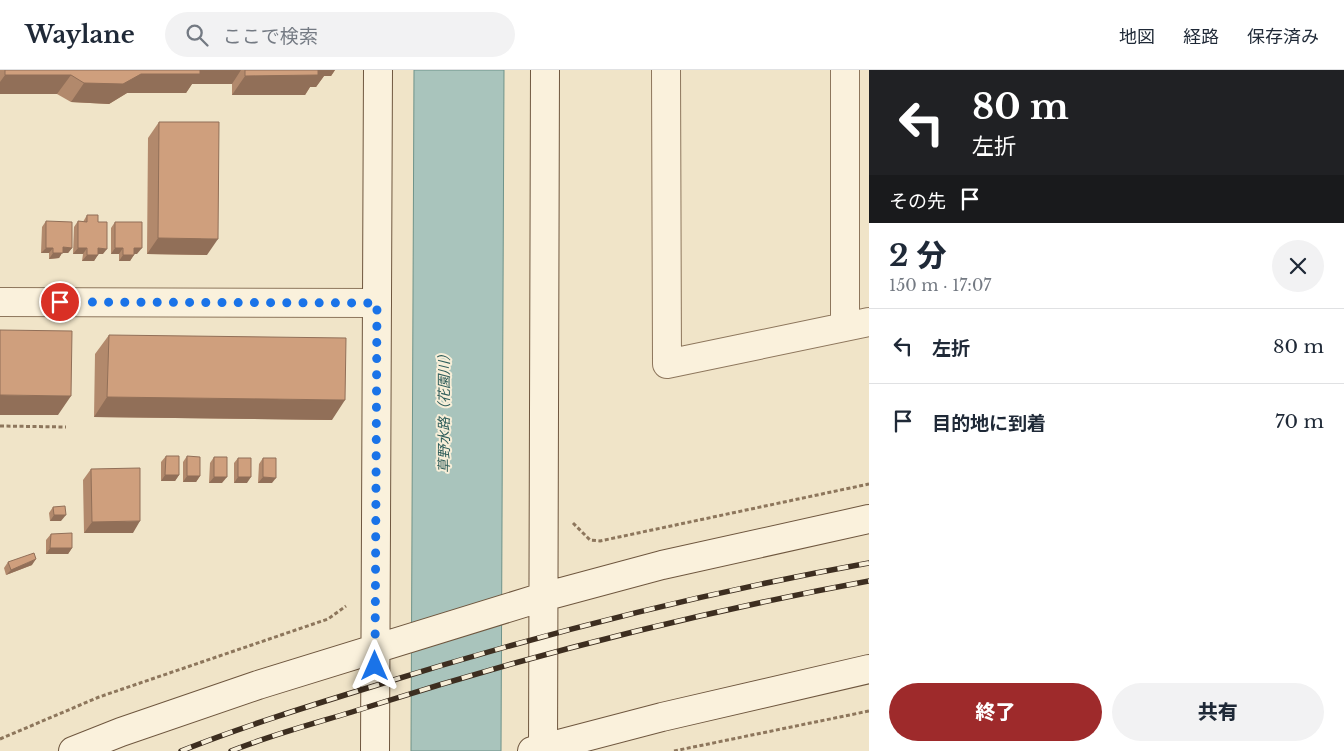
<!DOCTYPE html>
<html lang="ja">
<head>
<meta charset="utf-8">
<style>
	body { margin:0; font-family:"Libre Baskerville","Noto Sans JP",serif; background:#f2f2f3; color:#1f2937; height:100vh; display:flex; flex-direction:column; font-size:19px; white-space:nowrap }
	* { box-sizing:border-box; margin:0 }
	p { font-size:16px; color:#747a83 }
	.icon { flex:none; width:28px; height:28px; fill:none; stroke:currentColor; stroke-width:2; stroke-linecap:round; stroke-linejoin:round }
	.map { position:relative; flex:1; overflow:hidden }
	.sheet { display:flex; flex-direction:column; background:#fff; width:475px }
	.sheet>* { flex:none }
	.banner { background:#202124; color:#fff; overflow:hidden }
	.pin { position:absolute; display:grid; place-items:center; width:42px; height:42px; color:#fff; margin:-21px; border:2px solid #fff; border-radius:50%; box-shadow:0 1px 5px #0007 }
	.me { position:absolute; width:55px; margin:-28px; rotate:0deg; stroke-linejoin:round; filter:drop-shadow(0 0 4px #0008) }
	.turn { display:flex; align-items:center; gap:18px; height:105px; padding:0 20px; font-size:22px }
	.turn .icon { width:65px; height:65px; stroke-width:2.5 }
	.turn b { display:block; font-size:35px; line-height:42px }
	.then { display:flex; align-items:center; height:48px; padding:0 20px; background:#0003; gap:10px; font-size:19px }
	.round { display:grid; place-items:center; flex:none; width:52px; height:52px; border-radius:26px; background:#f2f2f3 }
	.overview { display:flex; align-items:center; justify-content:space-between; height:85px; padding:0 20px }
	h1 { font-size:30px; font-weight:800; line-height:38px }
	.button { display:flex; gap:10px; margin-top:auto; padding:10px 20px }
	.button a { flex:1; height:58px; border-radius:30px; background:#9e2a2b; color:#fff; font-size:20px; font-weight:800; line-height:58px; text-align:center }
	.button a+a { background:#f2f2f3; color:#1f2937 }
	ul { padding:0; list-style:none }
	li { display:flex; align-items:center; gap:15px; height:75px; padding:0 20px; border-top:1px solid #e0e1e3 }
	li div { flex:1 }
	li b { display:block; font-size:19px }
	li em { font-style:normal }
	header { display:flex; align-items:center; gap:30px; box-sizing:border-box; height:70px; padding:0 25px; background:#fff; border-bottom:1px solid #e0e1e3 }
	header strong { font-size:24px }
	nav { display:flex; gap:28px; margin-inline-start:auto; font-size:18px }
	.search { width:350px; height:45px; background:#f2f2f3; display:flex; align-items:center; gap:12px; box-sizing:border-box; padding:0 18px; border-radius:28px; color:#747a83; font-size:19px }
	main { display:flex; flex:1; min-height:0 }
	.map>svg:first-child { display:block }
	.water { fill:#a9c4bc; stroke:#6f938a }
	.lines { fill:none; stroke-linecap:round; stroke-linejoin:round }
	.street-casing { stroke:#8d765c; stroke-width:30 }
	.secondary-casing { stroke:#6f573f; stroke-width:30 }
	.path { stroke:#8d765c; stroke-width:3; stroke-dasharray:4 2.5; stroke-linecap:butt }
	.street { stroke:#faf1dc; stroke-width:28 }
	.secondary { stroke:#faf1dc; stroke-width:28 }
	.rail-casing { stroke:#3d2e20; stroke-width:5.5 }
	.rail { stroke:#f7eed8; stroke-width:4; stroke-dasharray:11; stroke-linecap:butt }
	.wall { fill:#b2896c }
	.shaded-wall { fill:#916f58 }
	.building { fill:#cf9f7d; stroke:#916f58 }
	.route { stroke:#1a73e8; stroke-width:9; stroke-dasharray:0 16.2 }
	.labels { text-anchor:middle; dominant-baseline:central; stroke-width:4; stroke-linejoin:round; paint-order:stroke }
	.water-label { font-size:14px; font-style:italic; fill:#2f5d5a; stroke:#f7eed8 }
</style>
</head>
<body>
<header>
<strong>Waylane</strong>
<div class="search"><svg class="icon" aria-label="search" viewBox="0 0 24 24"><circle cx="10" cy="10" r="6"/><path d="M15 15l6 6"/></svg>ここで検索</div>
<nav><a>地図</a><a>経路</a><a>保存済み</a></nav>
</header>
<main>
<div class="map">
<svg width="869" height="681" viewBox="0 0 869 681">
	<rect width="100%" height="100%" fill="#f0e4c8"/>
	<path class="water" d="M 414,0 L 504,0 L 501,681 L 411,681 Z"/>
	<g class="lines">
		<defs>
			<path id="street" d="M 666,0 L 667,294 L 869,252
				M 845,0 L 845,256
				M 0,232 L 377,233"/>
			<path id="secondary" d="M 73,681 L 121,662 L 258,615 L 543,527 L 662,495 L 869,449
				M 375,681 L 378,0
				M 532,681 L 662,647 L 869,599
				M 543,681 L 545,0"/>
		</defs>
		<use href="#street" class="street-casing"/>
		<use href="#secondary" class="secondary-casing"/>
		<path class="path" d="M 0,356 L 66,357
			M 573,453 L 590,470 L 600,471 L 869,414
			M 0,669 L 99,627 L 328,549 L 346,536
			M 674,681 L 869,641"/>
		<use href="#street" class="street"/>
		<use href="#secondary" class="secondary"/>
		<defs>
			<path id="rail" d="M 181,681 C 244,656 309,636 374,616 C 537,565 702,523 869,493
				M 231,681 C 276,663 324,651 371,636 C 534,584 701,542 869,511"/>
		</defs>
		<use href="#rail" class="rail-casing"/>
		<use href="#rail" class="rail"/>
	</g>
	<path class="wall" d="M 0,0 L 335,0 L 331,6 L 324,6 L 316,17 L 310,17 L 305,25 L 232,25 L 232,14 L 192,14 L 186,23 L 127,23 L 109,34 L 71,32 L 57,24 L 0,24 Z
		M 159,52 L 207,185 L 147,184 L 148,68 Z
		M 87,145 L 98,152 L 103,184 L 98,184 L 94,191 L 82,191 L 83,184 L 73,184 L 74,157 L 78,151 L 83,152 Z
		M 46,151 L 72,178 L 68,183 L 62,183 L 59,188 L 49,189 L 49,183 L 41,183 L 42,157 Z
		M 115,152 L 137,184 L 134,184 L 130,191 L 119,191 L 119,184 L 111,184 L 111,158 Z
		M 109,265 L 332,350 L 94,347 L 95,284 Z
		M 166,386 L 179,405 L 175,411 L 161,411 L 161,392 Z
		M 187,386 L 200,406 L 196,412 L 183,412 L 183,392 Z
		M 214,387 L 222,413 L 209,413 L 210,393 Z
		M 238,388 L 247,413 L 234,413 L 234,393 Z
		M 263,388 L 272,413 L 258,413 L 259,394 Z
		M 91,399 L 133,463 L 84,463 L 83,410 Z
		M 53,437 L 61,451 L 50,451 L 49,443 Z
		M 51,464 L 72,478 L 68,484 L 46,484 L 46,470 Z
		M 8,492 L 32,495 L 6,505 L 4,498 Z"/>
	<path class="shaded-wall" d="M 196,0 L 241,0 L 232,14 L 192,14 L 186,23 L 127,23 L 109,34 L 71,32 L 84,13 L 141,4 Z
		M 316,0 L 335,0 L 331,6 L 324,6 L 316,17 L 310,17 L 305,25 L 232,25 L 245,6 Z
		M 5,5 L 71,5 L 57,24 L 0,24 L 0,12 Z
		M 158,168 L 218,169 L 207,185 L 147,184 Z
		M 63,177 L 72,178 L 68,183 L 62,183 L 59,188 L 49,189 L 53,183 Z
		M 46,178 L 53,178 L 49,183 L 41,183 Z
		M 78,178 L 87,178 L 83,184 L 73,184 Z
		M 98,178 L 107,179 L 103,184 L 94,184 Z
		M 115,178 L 123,178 L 119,184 L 111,184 Z
		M 134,178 L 142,178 L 137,184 L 130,184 Z
		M 87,185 L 98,185 L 94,191 L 82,191 Z
		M 123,185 L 134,185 L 130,191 L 119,191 Z
		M 0,325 L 71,326 L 58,345 L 0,345 Z
		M 107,327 L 345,330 L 332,350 L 94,347 Z
		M 165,405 L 179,405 L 175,411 L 161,411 Z
		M 187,406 L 200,406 L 196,412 L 183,412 Z
		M 214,407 L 227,407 L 222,413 L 209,413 Z
		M 238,407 L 251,407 L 247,413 L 234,413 Z
		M 263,407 L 276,408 L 272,413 L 258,413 Z
		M 54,445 L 66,445 L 61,451 L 50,451 Z
		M 140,451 L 133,463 L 84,463 L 92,452 Z
		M 50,478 L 72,478 L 68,484 L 46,484 Z
		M 36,489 L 32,495 L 6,505 L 11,500 Z"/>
	<path class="building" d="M 5,0 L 200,0 L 200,4 L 141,4 L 123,14 L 84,13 L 71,5 L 5,5 Z
		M 245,0 L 318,0 L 318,5 L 245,6 Z
		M 159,52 L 219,52 L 218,169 L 158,168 Z
		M 87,145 L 98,145 L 98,152 L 107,152 L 107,179 L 98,178 L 98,185 L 87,185 L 87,178 L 78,178 L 78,151 L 87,152 Z
		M 46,151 L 72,152 L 72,178 L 63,177 L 63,183 L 53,183 L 53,178 L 46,178 Z
		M 115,152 L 142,152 L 142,178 L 134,178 L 134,185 L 123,185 L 123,178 L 115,178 Z
		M 0,260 L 72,261 L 71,326 L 0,325 Z
		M 109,265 L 346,268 L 345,330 L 107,327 Z
		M 166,386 L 179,386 L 179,405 L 165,405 Z
		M 187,386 L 200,387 L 200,406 L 187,406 Z
		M 214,387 L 227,387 L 227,407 L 214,407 Z
		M 238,388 L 251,388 L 251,407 L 238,407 Z
		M 263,388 L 276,388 L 276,408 L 263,407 Z
		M 140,398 L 140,451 L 92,452 L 91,399 Z
		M 65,436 L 66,445 L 54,445 L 53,437 Z
		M 72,463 L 72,478 L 50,478 L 51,464 Z
		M 34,483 L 36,489 L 11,500 L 8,492 Z"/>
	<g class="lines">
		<path class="route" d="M 60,232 L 377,233 L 375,596"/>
	</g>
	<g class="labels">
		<g class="water-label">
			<text transform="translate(444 340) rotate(-90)">草野水路（花園川）</text>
		</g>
	</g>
</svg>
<div class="pin" style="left:60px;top:232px;background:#d93025"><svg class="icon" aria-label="arrive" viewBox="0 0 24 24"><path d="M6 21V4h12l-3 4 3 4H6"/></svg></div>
<svg class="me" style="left:375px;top:596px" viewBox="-20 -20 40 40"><path d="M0-17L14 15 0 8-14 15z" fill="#1a73e8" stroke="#fff" stroke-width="4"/></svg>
</div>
<section class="sheet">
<div class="banner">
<div class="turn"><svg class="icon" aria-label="left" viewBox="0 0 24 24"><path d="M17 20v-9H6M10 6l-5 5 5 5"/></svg><div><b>80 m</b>左折</div></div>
<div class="then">その先<svg class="icon" aria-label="arrive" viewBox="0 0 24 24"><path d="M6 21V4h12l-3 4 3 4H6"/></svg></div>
</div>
<div class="overview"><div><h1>2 分</h1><p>150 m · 17:07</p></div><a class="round"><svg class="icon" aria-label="close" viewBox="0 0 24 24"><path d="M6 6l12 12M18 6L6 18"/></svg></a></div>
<ul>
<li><svg class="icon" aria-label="left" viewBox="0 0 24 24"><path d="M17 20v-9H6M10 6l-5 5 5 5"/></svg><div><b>左折</b></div><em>80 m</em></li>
<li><svg class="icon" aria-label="arrive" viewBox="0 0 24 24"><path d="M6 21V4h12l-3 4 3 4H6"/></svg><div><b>目的地に到着</b></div><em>70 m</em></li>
</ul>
<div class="button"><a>終了</a><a>共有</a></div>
</section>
</main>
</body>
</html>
